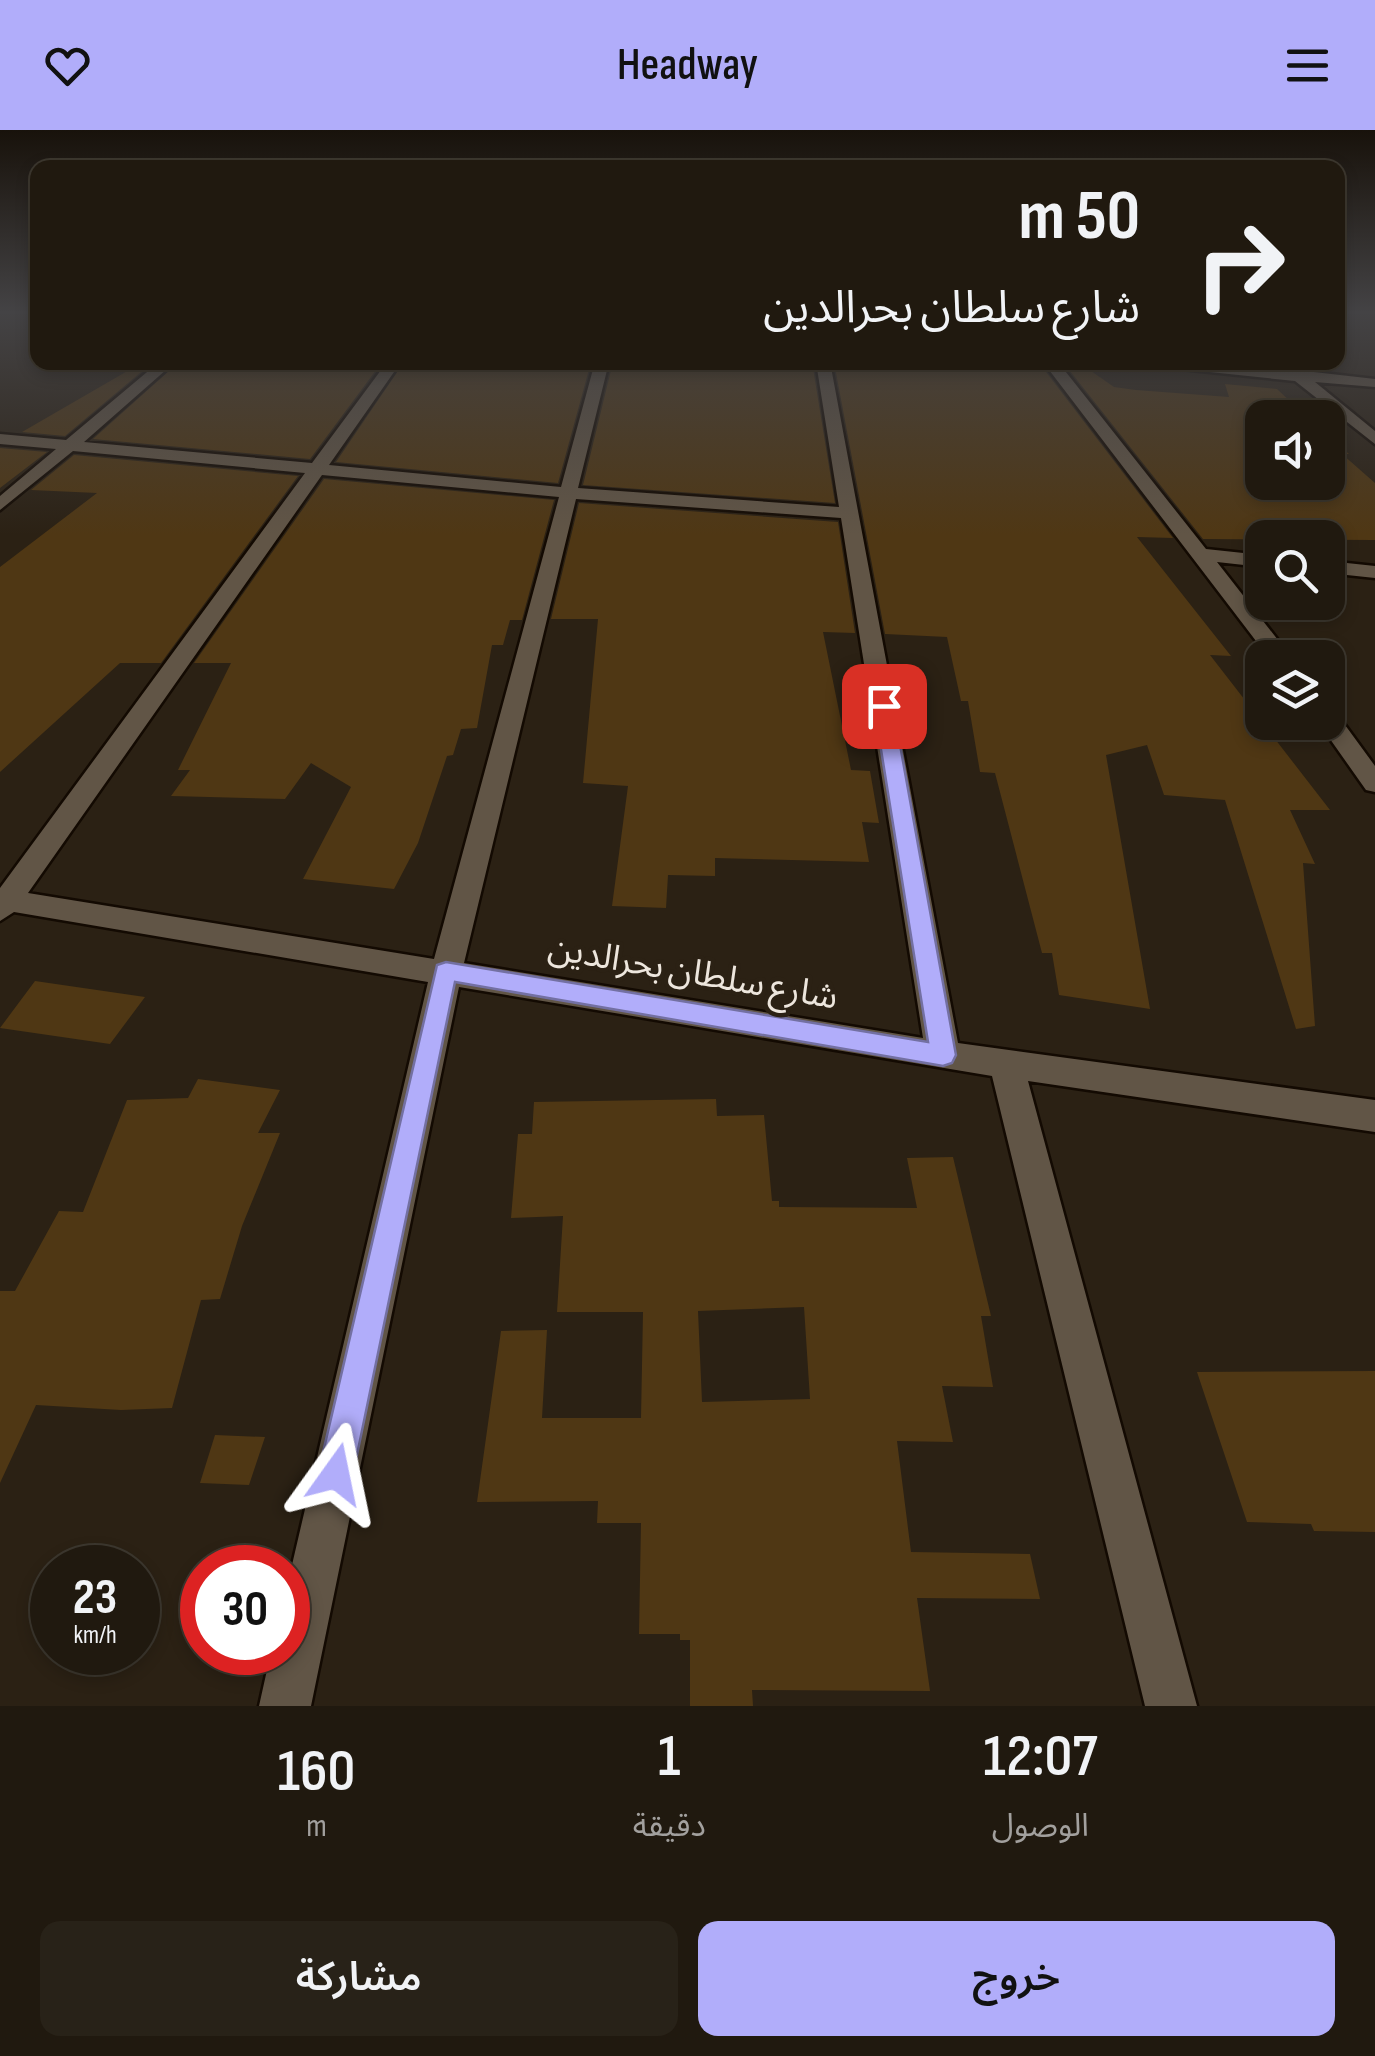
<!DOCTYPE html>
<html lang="ar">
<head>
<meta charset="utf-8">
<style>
	body { margin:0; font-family:"Sofia Sans Condensed","Noto Sans Arabic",sans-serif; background:#282218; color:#f1f3f6; direction:rtl; height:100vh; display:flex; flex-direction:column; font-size:38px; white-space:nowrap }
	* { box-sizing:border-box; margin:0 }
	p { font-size:32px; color:#a2a09e }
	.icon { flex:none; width:55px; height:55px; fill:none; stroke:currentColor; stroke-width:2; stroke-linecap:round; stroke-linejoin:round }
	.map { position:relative; height:1576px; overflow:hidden; direction:ltr }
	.sheet { display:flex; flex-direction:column; background:#20190f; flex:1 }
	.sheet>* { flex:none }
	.guide { position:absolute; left:30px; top:30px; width:1315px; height:210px; border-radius:20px; box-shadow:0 5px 15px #0003,0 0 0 2px #3d382f; direction:rtl; background:#20190f; color:#f1f3f6; overflow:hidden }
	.controls { position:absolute; left:1245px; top:270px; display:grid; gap:20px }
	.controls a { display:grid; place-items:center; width:100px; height:100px; border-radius:20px; background:#20190f; box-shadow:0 5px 15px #0003,0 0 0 2px #3d382f; font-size:50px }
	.speed { position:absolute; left:30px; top:1415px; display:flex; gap:20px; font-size:50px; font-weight:700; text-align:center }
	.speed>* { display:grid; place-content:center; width:130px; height:130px; border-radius:50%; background:#20190f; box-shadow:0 5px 15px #0003,0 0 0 2px #3d382f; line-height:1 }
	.speed small { font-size:25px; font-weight:400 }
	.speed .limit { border:15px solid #d22; background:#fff; color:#111 }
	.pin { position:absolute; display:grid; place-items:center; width:85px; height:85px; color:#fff; margin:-42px; border-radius:20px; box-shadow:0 5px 15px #0006 }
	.me { position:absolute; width:110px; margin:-55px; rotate:12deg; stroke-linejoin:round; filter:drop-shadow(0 0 8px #0008) }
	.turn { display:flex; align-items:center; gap:35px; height:210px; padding:0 40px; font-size:45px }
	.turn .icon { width:130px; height:130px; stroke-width:2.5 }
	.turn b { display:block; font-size:70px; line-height:85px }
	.eta { display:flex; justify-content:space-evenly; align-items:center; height:170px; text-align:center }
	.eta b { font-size:60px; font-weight:600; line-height:70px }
	.action { display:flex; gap:20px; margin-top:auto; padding:20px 40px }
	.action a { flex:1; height:115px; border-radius:20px; background:#b1adfa; color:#111; font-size:40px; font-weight:600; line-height:115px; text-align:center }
	.action a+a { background:#282218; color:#f1f3f6 }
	header { display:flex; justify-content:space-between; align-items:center; height:130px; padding:0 40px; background:#b1adfa; color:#111; font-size:45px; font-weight:600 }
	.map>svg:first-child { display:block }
	.building { fill:#4f3714; fill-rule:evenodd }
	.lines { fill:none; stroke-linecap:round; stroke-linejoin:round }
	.minor-casing { stroke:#130a02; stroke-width:5 }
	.minor { fill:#615546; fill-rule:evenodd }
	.route { fill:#b1adfa; stroke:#7370a2; stroke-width:2.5 }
	.labels { text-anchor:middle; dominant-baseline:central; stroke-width:9; stroke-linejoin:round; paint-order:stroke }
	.street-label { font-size:35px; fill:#ede6dd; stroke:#2b2114 }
</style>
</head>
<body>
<header><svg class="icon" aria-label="menu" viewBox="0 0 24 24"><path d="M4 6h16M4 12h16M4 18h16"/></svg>Headway<svg class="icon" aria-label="heart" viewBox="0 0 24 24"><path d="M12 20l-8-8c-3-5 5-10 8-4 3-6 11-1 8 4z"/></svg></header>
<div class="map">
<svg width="1375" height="1576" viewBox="0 0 1375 1576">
	<rect width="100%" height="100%" fill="#2b2114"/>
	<path class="building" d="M 143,232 L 153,232 L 65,306 L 22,302 Z
		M 179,232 L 289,237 L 293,232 L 382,232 L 310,329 L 93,309 Z
		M 404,232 L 591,232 L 558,353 L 336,332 Z
		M 613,232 L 812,232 L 835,373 L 583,355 Z
		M 834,232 L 960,232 L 1046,242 L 1173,408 L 1137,407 L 1231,526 L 1210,525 L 1330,680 L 1290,680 L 1315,734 L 1303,733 L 1315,896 L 1296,899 L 1225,670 L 1164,665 L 1147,615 L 1106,625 L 1150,879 L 1059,865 L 1052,823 L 1042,823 L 995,643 L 980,642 L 968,571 L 961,571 L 947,507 L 885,504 Z
		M 1070,241 L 1091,241 L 1114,257 L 1136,260 L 1229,267 L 1225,254 L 1277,259 L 1308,288 L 1262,288 L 1262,352 L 1328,352 L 1328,305 L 1349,324 L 1342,324 L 1375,353 L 1375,410 L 1203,409 Z
		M 0,318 L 47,322 L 0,358 Z
		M 74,325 L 298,346 L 161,533 L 120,533 L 0,642 L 0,437 L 97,363 L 31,360 Z
		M 324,349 L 554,370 L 522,490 L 510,490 L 503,515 L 492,515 L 477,598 L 461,599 L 453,625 L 447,626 L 418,713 L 394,759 L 303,749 L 351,657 L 311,633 L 285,669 L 171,666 L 190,640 L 178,640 L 231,533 L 194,533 Z
		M 579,373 L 838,392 L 855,503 L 823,502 L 851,640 L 870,641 L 879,693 L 862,692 L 869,732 L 715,728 L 715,746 L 668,745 L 666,778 L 612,776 L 628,656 L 583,653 L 598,489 L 551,489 Z
		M 35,851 L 145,867 L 110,914 L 0,898 Z
		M 198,949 L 280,960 L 258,1003 L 280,1003 L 242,1096 L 220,1169 L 201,1170 L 172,1278 L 121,1280 L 36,1275 L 0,1353 L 0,1161 L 15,1161 L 59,1081 L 83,1082 L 127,970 L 188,968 Z
		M 716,969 L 717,986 L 764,985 L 772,1071 L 779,1071 L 779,1077 L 917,1078 L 907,1028 L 953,1027 L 991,1186 L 981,1186 L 993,1257 L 942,1256 L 953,1312 L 897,1311 L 911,1422 L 1030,1424 L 1040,1469 L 917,1468 L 930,1561 L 752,1560 L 753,1576 L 690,1576 L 690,1510 L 680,1510 L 680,1504 L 639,1504 L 641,1393 L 597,1393 L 598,1371 L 477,1372 L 501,1201 L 547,1200 L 542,1288 L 641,1288 L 643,1182 L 557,1182 L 563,1086 L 511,1088 L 518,1004 L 532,1004 L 534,972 ZM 804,1177 L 810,1269 L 702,1272 L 698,1181 Z
		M 1375,1241 L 1375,1402 L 1314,1401 L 1311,1394 L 1247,1392 L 1197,1242 Z
		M 215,1305 L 265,1307 L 249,1355 L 200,1353 Z"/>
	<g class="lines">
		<defs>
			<path id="minor" d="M 159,232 L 175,232 L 84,312 L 312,333 L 387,232 L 401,232 L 329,335 L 561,357 L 595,232 L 609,232 L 578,358 L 839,377 L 816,232 L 830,232 L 958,913 L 1375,970 L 1375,1002 L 1028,951 L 1197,1576 L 1145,1576 L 992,946 L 459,857 L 311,1576 L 259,1576 L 271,1522 L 288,1522 L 288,1452 L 428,852 L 14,782 L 0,791 L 0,758 L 305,343 L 73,321 L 0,380 L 0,366 L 56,319 L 0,314 L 0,304 L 66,310 ZM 322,345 L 559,367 L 434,829 L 28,763 ZM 576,369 L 841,388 L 923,908 L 464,833 Z
				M 1043,232 L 1058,232 L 1206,419 L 1262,425 L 1262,437 L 1217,432 L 1292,528 L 1269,528 Z
				M 1114,232 L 1296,240 L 1375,249 L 1375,257 L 1315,252 L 1375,301 L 1375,314 L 1295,251 Z
				M 1328,431 L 1375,436 L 1375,448 L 1328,443 Z
				M 1328,582 L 1337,584 L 1375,636 L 1375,662 L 1366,660 L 1318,592 L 1328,592 Z"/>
		</defs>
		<use href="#minor" class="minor-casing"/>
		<use href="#minor" class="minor"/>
	</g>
	<linearGradient id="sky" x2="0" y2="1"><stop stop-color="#18120b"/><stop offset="0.45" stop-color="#444345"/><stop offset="1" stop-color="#444345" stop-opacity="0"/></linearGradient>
	<rect width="1375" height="405" fill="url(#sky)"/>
	<path class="route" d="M 884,571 L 893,576 L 956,925 L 952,933 L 943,936 L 455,852 L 353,1344 L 348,1356 L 336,1361 L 323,1356 L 318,1344 L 437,835 L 446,832 L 928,912 L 874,576 Z"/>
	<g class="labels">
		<g class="street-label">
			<text transform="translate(693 843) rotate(10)">شارع سلطان بحرالدين</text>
		</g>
	</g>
</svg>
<div class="controls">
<a><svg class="icon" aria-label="sound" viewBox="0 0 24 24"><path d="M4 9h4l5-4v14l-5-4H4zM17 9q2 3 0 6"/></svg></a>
<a><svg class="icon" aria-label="search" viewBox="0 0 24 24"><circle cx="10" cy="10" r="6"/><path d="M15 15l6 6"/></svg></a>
<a><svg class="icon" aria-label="layers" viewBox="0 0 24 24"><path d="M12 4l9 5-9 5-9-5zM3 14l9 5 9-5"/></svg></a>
</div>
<div class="speed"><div>23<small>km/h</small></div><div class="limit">30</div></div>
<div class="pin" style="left:884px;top:576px;background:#d93025"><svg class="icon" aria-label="arrive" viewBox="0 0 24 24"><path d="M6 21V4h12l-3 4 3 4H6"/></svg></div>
<svg class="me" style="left:336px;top:1344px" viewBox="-20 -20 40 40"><path d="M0-17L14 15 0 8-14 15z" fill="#b1adfa" stroke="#fff" stroke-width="4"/></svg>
<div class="guide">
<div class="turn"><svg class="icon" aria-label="right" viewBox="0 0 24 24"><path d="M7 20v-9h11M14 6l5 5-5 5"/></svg><div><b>50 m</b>شارع سلطان بحرالدين</div></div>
</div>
</div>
<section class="sheet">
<div class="eta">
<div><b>12:07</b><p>الوصول</p></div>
<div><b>1</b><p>دقيقة</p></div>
<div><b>160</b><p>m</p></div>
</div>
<div class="action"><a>خروج</a><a>مشاركة</a></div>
</section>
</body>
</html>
